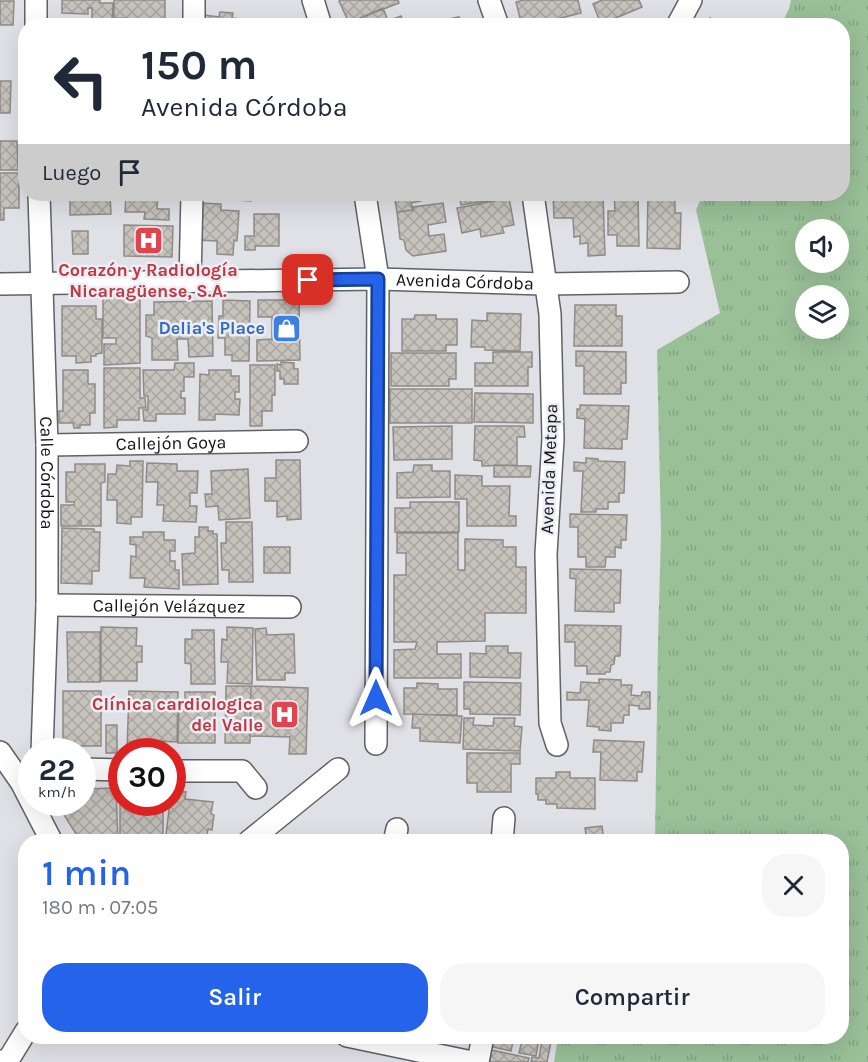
<!DOCTYPE html>
<html lang="es">
<head>
<meta charset="utf-8">
<style>
	body { margin:0; font-family:Karla,sans-serif; background:#f6f6f7; color:#1f2937; height:100vh; display:flex; flex-direction:column; font-size:22px; white-space:nowrap }
	* { box-sizing:border-box; margin:0 }
	p { font-size:20px; color:#747a83 }
	.icon { flex:none; width:33px; height:33px; fill:none; stroke:currentColor; stroke-width:2; stroke-linecap:round; stroke-linejoin:round }
	.map { position:relative; flex:1; overflow:hidden }
	.drawer { position:absolute; left:18px; top:834px; width:831px; height:210px; display:flex; flex-direction:column; background:#fff; border-radius:24px; box-shadow:0 6px 24px #0002 }
	.drawer>* { flex:none }
	.banner { position:absolute; left:18px; top:18px; width:832px; height:183px; border-radius:24px; box-shadow:0 6px 24px #0002; background:#fff; color:#1f2937; overflow:hidden }
	.buttons { position:absolute; left:795px; top:219px; display:grid; gap:12px }
	.buttons a { display:grid; place-items:center; width:54px; height:54px; border-radius:50%; background:#fff; box-shadow:0 6px 24px #0002; font-size:30px }
	.speed { position:absolute; left:18px; top:738px; display:flex; gap:12px; font-size:30px; font-weight:700; text-align:center }
	.speed>* { display:grid; place-content:center; width:78px; height:78px; border-radius:50%; background:#fff; box-shadow:0 6px 24px #0002; line-height:1 }
	.speed small { font-size:15px; font-weight:400 }
	.speed .limit { border:9px solid #d22; background:#fff; color:#111 }
	.pin { position:absolute; display:grid; place-items:center; width:51px; height:51px; color:#fff; margin:-26px; border-radius:12px; box-shadow:0 3px 9px #0006 }
	.me { position:absolute; width:66px; margin:-33px; rotate:0deg; stroke-linejoin:round; filter:drop-shadow(0 0 4px #0008) }
	.turn { display:flex; align-items:center; gap:21px; height:126px; padding:0 24px; font-size:27px }
	.turn .icon { width:78px; height:78px; stroke-width:2.5 }
	.turn b { display:block; font-size:42px; line-height:51px }
	.then { display:flex; align-items:center; height:57px; padding:0 24px; background:#0003; gap:12px; font-size:22px }
	.round { display:grid; place-items:center; flex:none; width:63px; height:63px; border-radius:24px; background:#f6f6f7 }
	.headline { display:flex; align-items:center; justify-content:space-between; height:102px; padding:0 24px }
	h1 { font-size:36px; font-weight:600; line-height:45px; color:#2563eb }
	.button { display:flex; gap:12px; margin-top:auto; padding:12px 24px }
	.button a { flex:1; height:69px; border-radius:24px; background:#2563eb; color:#fff; font-size:24px; font-weight:600; line-height:69px; text-align:center }
	.button a+a { background:#f6f6f7; color:#1f2937 }
	.map>svg:first-child { display:block }
	.grass { fill:url(#grass-tufts); fill-rule:evenodd }
	.building { fill:url(#building-cross-hatch); stroke:#908b86; stroke-width:1.5 }
	.lines { fill:none; stroke-linecap:round; stroke-linejoin:round }
	.street-casing { stroke:#606167; stroke-width:24 }
	.street { stroke:#fff; stroke-width:21 }
	.route-casing { stroke:#184099; stroke-width:15 }
	.route { stroke:#2563eb; stroke-width:10 }
	.labels { text-anchor:middle; dominant-baseline:central; stroke-width:5; stroke-linejoin:round; paint-order:stroke }
	.health-label { font-size:18px; font-weight:bold; fill:#be3a42; stroke:#edeef5 }
	.street-label { font-size:18px; fill:#131316; stroke:#edeef5 }
	.shop-label { font-size:18px; font-weight:bold; fill:#366cbe; stroke:#edeef5; text-anchor:end }
</style>
</head>
<body>
<div class="map">
<svg width="868" height="1062" viewBox="0 0 868 1062">
	<defs>
		<pattern id="grass-tufts" width="24" height="20" patternUnits="userSpaceOnUse" patternTransform="scale(1.5)"><rect width="24" height="20" fill="#9ac098"/><path d="M3 7l-1-3M5 7V3M7 7l1-3M15 17l-1-3M17 17v-4M19 17l1-3" fill="none" stroke="#84a482"/></pattern>
		<pattern id="building-cross-hatch" width="8" height="8" patternUnits="userSpaceOnUse" patternTransform="scale(1.5)"><rect width="8" height="8" fill="#c6c2bc"/><path d="M0 0l8 8M0 8l8-8" fill="none" stroke="#a9a6a1"/></pattern>
	</defs>
	<rect width="100%" height="100%" fill="#e0e0e7"/>
	<path class="grass" d="M 791,0 L 868,0 L 868,1062 L 554,1062 L 558,1037 L 842,1036 L 842,842 L 655,841 L 658,642 L 661,533 L 657,350 L 720,313 L 696,210 L 703,194 L 843,194 L 843,26 L 781,25 L 789,9 ZM 806,230 L 838,230 L 838,262 L 806,262 ZM 806,296 L 838,296 L 838,328 L 806,328 Z"/>
	<path class="building" d="M 62,0 L 100,0 L 100,3 L 113,3 L 112,24 L 92,24 L 92,8 L 88,8 L 88,14 L 62,13 Z
		M 114,0 L 165,0 L 165,20 L 114,18 Z
		M 341,0 L 398,0 L 399,3 L 360,18 L 350,25 L 339,1 Z
		M 524,0 L 578,0 L 581,13 L 557,19 L 559,24 L 554,26 L 538,26 L 538,23 L 522,26 L 516,2 Z
		M 602,0 L 639,0 L 642,7 L 601,24 L 593,4 Z
		M 0,1 L 14,1 L 13,25 L 0,25 Z
		M 383,8 L 388,21 L 401,16 L 405,25 L 408,24 L 409,26 L 363,26 L 360,18 Z
		M 220,12 L 233,13 L 232,18 L 240,19 L 239,26 L 204,26 L 205,15 L 219,17 Z
		M 459,17 L 461,25 L 474,22 L 475,26 L 435,26 L 434,22 Z
		M 710,18 L 726,26 L 706,26 Z
		M 0,81 L 11,81 L 10,113 L 0,113 Z
		M 0,141 L 17,141 L 18,170 L 0,170 Z
		M 0,173 L 19,173 L 19,208 L 4,208 L 4,220 L 0,220 Z
		M 70,194 L 110,194 L 111,214 L 70,215 Z
		M 126,194 L 158,194 L 157,209 L 169,209 L 169,220 L 144,219 L 145,212 L 125,212 Z
		M 221,194 L 263,194 L 263,200 L 251,200 L 251,201 L 220,199 Z
		M 394,194 L 444,194 L 444,196 L 411,203 L 413,210 L 397,212 Z
		M 459,194 L 522,194 L 523,195 L 461,205 Z
		M 553,194 L 603,194 L 605,255 L 588,256 L 588,243 L 580,244 L 580,236 L 574,237 L 573,218 L 554,218 Z
		M 614,194 L 638,194 L 639,246 L 617,246 L 617,235 L 608,235 L 608,211 L 615,211 Z
		M 648,194 L 675,194 L 675,213 L 681,213 L 680,249 L 647,248 Z
		M 509,198 L 514,225 L 502,227 L 504,233 L 481,237 L 480,229 L 462,233 L 457,208 Z
		M 199,203 L 221,204 L 221,210 L 239,211 L 237,241 L 234,240 L 233,255 L 217,254 L 217,241 L 197,240 Z
		M 443,203 L 446,222 L 428,225 L 429,236 L 444,234 L 446,251 L 413,256 L 406,250 L 404,240 L 400,239 L 397,212 L 413,210 L 413,207 Z
		M 254,214 L 279,214 L 279,246 L 255,246 L 255,250 L 245,250 L 245,236 L 254,236 Z
		M 124,225 L 173,226 L 172,257 L 124,256 Z
		M 72,231 L 88,231 L 88,254 L 73,254 Z
		M 103,297 L 140,297 L 140,363 L 104,365 L 104,344 L 116,344 L 116,338 L 103,338 Z
		M 223,300 L 250,301 L 249,361 L 232,361 L 232,355 L 225,355 L 225,338 L 218,338 L 219,316 L 223,316 Z
		M 258,300 L 299,300 L 300,360 L 257,361 L 257,340 L 272,339 L 272,317 L 258,317 Z
		M 212,301 L 213,356 L 189,357 L 188,339 L 177,339 L 178,360 L 152,360 L 152,338 L 146,336 L 146,315 L 154,315 L 154,302 Z
		M 575,305 L 616,305 L 616,316 L 622,316 L 622,346 L 574,346 Z
		M 62,306 L 96,306 L 96,319 L 102,319 L 102,353 L 96,354 L 96,356 L 91,356 L 91,362 L 76,363 L 76,356 L 62,356 Z
		M 487,313 L 521,314 L 520,351 L 485,350 L 485,347 L 471,347 L 472,320 L 487,321 Z
		M 415,315 L 436,315 L 436,319 L 457,319 L 457,345 L 446,345 L 446,351 L 402,351 L 402,319 L 414,319 Z
		M 576,351 L 626,352 L 626,383 L 621,383 L 621,394 L 584,394 L 584,366 L 576,366 Z
		M 493,352 L 532,352 L 532,367 L 528,367 L 528,386 L 475,386 L 475,363 L 493,363 Z
		M 391,353 L 456,353 L 456,379 L 449,379 L 449,386 L 391,386 Z
		M 281,362 L 294,363 L 294,369 L 298,369 L 298,384 L 284,384 L 284,379 L 280,379 L 280,371 L 277,371 L 277,364 L 281,365 Z
		M 175,363 L 194,363 L 194,377 L 184,377 L 184,391 L 181,391 L 181,398 L 185,398 L 185,414 L 156,414 L 156,421 L 144,421 L 143,410 L 148,410 L 148,396 L 144,396 L 143,370 L 174,370 Z
		M 250,365 L 275,365 L 275,395 L 272,395 L 272,411 L 262,411 L 262,426 L 250,426 Z
		M 104,368 L 140,368 L 140,398 L 145,398 L 146,408 L 139,408 L 139,420 L 117,420 L 117,427 L 104,428 Z
		M 63,370 L 88,370 L 88,384 L 95,384 L 95,413 L 90,413 L 90,425 L 80,425 L 80,428 L 74,428 L 73,423 L 59,423 L 59,411 L 63,411 Z
		M 209,370 L 231,370 L 231,376 L 239,376 L 239,392 L 235,392 L 235,399 L 240,399 L 239,415 L 215,414 L 215,420 L 199,420 L 200,374 L 209,375 Z
		M 390,389 L 472,389 L 472,423 L 390,423 Z
		M 475,393 L 533,394 L 533,423 L 474,422 Z
		M 580,405 L 629,406 L 627,439 L 622,439 L 622,449 L 584,448 L 585,419 L 577,418 L 577,409 L 580,409 Z
		M 452,426 L 452,459 L 394,460 L 393,427 Z
		M 475,426 L 524,426 L 525,437 L 517,437 L 517,465 L 482,466 L 482,461 L 474,460 Z
		M 586,458 L 598,459 L 598,461 L 625,462 L 624,493 L 619,493 L 619,502 L 608,502 L 608,509 L 596,509 L 596,512 L 581,512 L 583,471 L 574,471 L 574,462 L 586,463 Z
		M 276,460 L 300,460 L 301,519 L 287,520 L 287,516 L 277,517 L 277,501 L 265,501 L 265,478 L 276,478 Z
		M 130,461 L 143,461 L 142,517 L 131,517 L 131,524 L 117,523 L 117,500 L 107,500 L 108,474 L 116,474 L 117,465 L 130,466 Z
		M 147,463 L 177,464 L 177,471 L 198,471 L 197,493 L 190,493 L 190,506 L 197,506 L 196,522 L 163,521 L 164,505 L 157,505 L 158,482 L 146,482 Z
		M 75,464 L 105,464 L 105,482 L 101,483 L 101,526 L 81,526 L 81,521 L 79,521 L 79,526 L 61,526 L 61,505 L 74,505 L 74,502 L 66,502 L 66,472 L 75,472 Z
		M 414,465 L 432,465 L 432,471 L 450,471 L 450,497 L 397,498 L 397,473 L 413,472 Z
		M 494,465 L 531,466 L 530,477 L 494,477 Z
		M 248,469 L 250,518 L 219,520 L 218,506 L 206,507 L 205,494 L 212,494 L 211,471 Z
		M 455,475 L 482,476 L 482,486 L 510,486 L 509,516 L 516,516 L 516,526 L 467,526 L 467,499 L 455,499 Z
		M 410,502 L 459,502 L 459,532 L 395,532 L 395,508 L 410,508 Z
		M 570,514 L 627,515 L 626,540 L 621,540 L 621,548 L 615,547 L 615,557 L 606,557 L 605,567 L 586,567 L 586,557 L 578,557 L 578,527 L 570,527 Z
		M 226,522 L 252,522 L 253,582 L 229,582 L 229,570 L 222,570 L 221,543 L 226,543 Z
		M 199,527 L 208,527 L 208,531 L 213,531 L 213,534 L 217,534 L 218,584 L 183,585 L 182,554 L 195,553 L 195,537 L 199,537 Z
		M 62,528 L 94,529 L 94,532 L 100,532 L 99,571 L 92,571 L 92,584 L 61,583 Z
		M 143,532 L 164,532 L 164,540 L 175,540 L 175,551 L 170,551 L 170,561 L 175,561 L 175,570 L 179,570 L 179,589 L 144,587 L 145,578 L 130,578 L 131,556 L 136,557 L 136,545 L 130,544 L 130,537 L 143,537 Z
		M 397,533 L 458,533 L 458,570 L 465,570 L 465,539 L 503,540 L 503,547 L 516,547 L 516,567 L 526,567 L 526,613 L 485,613 L 485,641 L 437,642 L 437,654 L 461,654 L 461,678 L 394,678 L 394,650 L 415,649 L 417,642 L 394,642 L 394,575 L 406,575 L 406,553 L 397,553 Z
		M 264,547 L 290,547 L 290,573 L 264,573 Z
		M 570,569 L 621,570 L 620,603 L 614,603 L 614,612 L 575,611 L 576,579 L 570,578 Z
		M 565,625 L 621,626 L 620,656 L 615,656 L 614,664 L 611,665 L 610,672 L 605,672 L 605,674 L 587,674 L 587,666 L 575,666 L 575,642 L 565,642 Z
		M 101,627 L 137,628 L 136,646 L 142,646 L 142,662 L 137,662 L 137,681 L 101,681 Z
		M 227,627 L 253,628 L 252,684 L 227,683 L 228,662 L 221,662 L 222,639 L 227,640 Z
		M 266,628 L 267,635 L 294,634 L 295,673 L 285,673 L 285,680 L 257,680 L 255,629 Z
		M 192,630 L 214,630 L 215,684 L 191,684 L 191,664 L 185,663 L 185,639 L 192,639 Z
		M 67,632 L 100,632 L 100,682 L 68,682 Z
		M 486,646 L 508,646 L 508,653 L 521,653 L 520,678 L 470,677 L 470,653 L 486,654 Z
		M 599,679 L 621,680 L 621,685 L 632,685 L 631,695 L 641,696 L 642,692 L 650,692 L 650,709 L 639,709 L 639,706 L 629,705 L 629,715 L 624,715 L 623,723 L 611,723 L 611,731 L 599,730 L 599,727 L 587,726 L 589,700 L 567,700 L 567,692 L 580,693 L 581,682 L 599,683 Z
		M 464,682 L 521,683 L 520,715 L 470,714 L 470,709 L 464,709 Z
		M 417,683 L 438,684 L 438,689 L 457,689 L 457,715 L 404,714 L 404,688 L 417,688 Z
		M 226,686 L 251,686 L 250,743 L 225,743 Z
		M 251,686 L 308,688 L 306,754 L 289,754 L 290,737 L 250,736 Z
		M 63,691 L 101,691 L 101,746 L 63,746 Z
		M 129,691 L 178,692 L 177,742 L 154,741 L 154,751 L 127,751 Z
		M 185,692 L 215,692 L 215,743 L 178,743 L 179,709 L 185,709 Z
		M 413,714 L 462,716 L 460,743 L 420,741 L 420,728 L 412,728 Z
		M 464,718 L 474,718 L 473,725 L 493,726 L 494,718 L 515,718 L 514,726 L 522,727 L 520,751 L 463,749 Z
		M 106,725 L 117,725 L 117,753 L 106,753 Z
		M 594,740 L 644,742 L 642,772 L 637,772 L 637,781 L 600,780 L 601,752 L 593,752 Z
		M 467,753 L 520,753 L 520,764 L 511,764 L 511,792 L 477,792 L 477,783 L 467,783 Z
		M 556,772 L 570,772 L 570,778 L 595,778 L 595,809 L 557,808 L 557,804 L 546,804 L 546,800 L 538,800 L 538,794 L 536,794 L 536,778 L 556,778 Z
		M 116,788 L 118,841 L 81,842 L 56,802 L 82,802 L 82,789 Z
		M 172,791 L 186,792 L 185,799 L 213,802 L 211,814 L 214,815 L 212,830 L 208,829 L 206,842 L 165,842 L 170,802 L 172,802 Z
		M 120,798 L 122,798 L 122,802 L 163,802 L 163,842 L 120,842 Z
		M 602,826 L 604,842 L 587,842 L 585,828 Z
		M 490,1036 L 514,1036 L 511,1051 L 488,1046 Z
		M 523,1036 L 539,1039 L 536,1056 L 519,1053 Z
		M 542,1040 L 551,1042 L 547,1062 L 531,1062 L 532,1057 L 539,1058 Z
		M 487,1049 L 529,1058 L 528,1062 L 485,1062 Z"/>
	<g class="lines">
		<defs>
			<g id="street">
				<path d="M 36,0 L 36,26"/>
				<path d="M 313,0 L 321,26"/>
				<path d="M 489,0 L 498,26"/>
				<path d="M 194,26 L 194,0"/>
				<path d="M 677,26 L 691,0"/>
				<path id="s1" d="M 39,194 L 47,445 L 47,605 L 42,752"/>
				<path d="M 365,194 L 378,279 L 376,744"/>
				<path d="M 533,194 L 550,314 L 553,439 L 546,554 L 550,723 L 557,745"/>
				<path d="M 190,281 L 192,194"/>
				<path id="s2" d="M 0,284 L 378,279 L 545,284 L 678,282"/>
				<path id="s3" d="M 47,445 L 297,441"/>
				<path id="s4" d="M 47,605 L 290,607"/>
				<path d="M 0,752 L 21,782 L 52,842"/>
				<path d="M 82,769 L 122,770"/>
				<path d="M 172,771 L 242,771 L 256,788"/>
				<path d="M 248,842 L 338,769"/>
				<path d="M 394,842 L 397,829"/>
				<path d="M 502,842 L 504,818"/>
				<path d="M 347,1036 L 472,1062"/>
				<path d="M 0,1061 L 7,1062 L 26,1031"/>
				<path d="M 478,1062 L 483,1036"/>
			</g>
		</defs>
		<use href="#street" class="street-casing"/>
		<use href="#street" class="street"/>
	</g>
	<g class="lines">
		<defs>
			<path id="route" d="M 308,280 L 378,279 L 376,698"/>
		</defs>
		<use href="#route" class="route-casing"/>
		<use href="#route" class="route"/>
	</g>
	<defs>
		<symbol id="hospital-square" viewBox="-11 -11 22 22"><rect x="-9" y="-9" width="18" height="18" rx="4" fill="#e0444e" stroke="#edeef5"/><path d="M-5-5h3v3.5h4V-5h3V5h-3V1.5h-4V5h-3Z" fill="#fff"/></symbol>
		<symbol id="shop-square" viewBox="-11 -11 22 22"><rect x="-9" y="-9" width="18" height="18" rx="4" fill="#3f7fe0" stroke="#edeef5"/><path d="M-5-2.5h2.3a2.7 3.5 0 0 1 5.4 0H5L5.5 6h-11ZM-1.5-2.5h3a1.5 2.3 0 0 0-3 0Z" fill="#fff"/></symbol>
	</defs>
	<g fill-rule="evenodd">
		<use href="#hospital-square" x="132" y="224" width="33" height="33"/>
		<use href="#shop-square" x="270" y="312" width="33" height="33"/>
		<use href="#hospital-square" x="268" y="698" width="33" height="33"/>
	</g>
	<g class="labels">
		<g class="health-label">
			<text x="148" y="270">Corazón y Radiología<tspan x="148" dy="21">Nicaragüense, S.A.</tspan></text>
			<text x="263" y="704" text-anchor="end">Clínica cardiologica<tspan x="263" dy="21">del Valle</tspan></text>
		</g>
		<g class="street-label">
			<text stroke="none"><textPath href="#s2" startOffset="465">Avenida Córdoba</textPath></text>
			<text stroke="none"><textPath href="#s3" startOffset="124">Callejón Goya</textPath></text>
			<text transform="translate(549 469) rotate(-88)">Avenida Metapa</text>
			<text stroke="none"><textPath href="#s1" startOffset="279">Calle Córdoba</textPath></text>
			<text stroke="none"><textPath href="#s4" startOffset="122">Callejón Velázquez</textPath></text>
		</g>
		<g class="shop-label">
			<text x="265" y="328">Delia's Place</text>
		</g>
	</g>
</svg>
<div class="buttons">
<a><svg class="icon" aria-label="sound" viewBox="0 0 24 24"><path d="M4 9h4l5-4v14l-5-4H4zM17 9q2 3 0 6"/></svg></a>
<a><svg class="icon" aria-label="layers" viewBox="0 0 24 24"><path d="M12 4l9 5-9 5-9-5zM3 14l9 5 9-5"/></svg></a>
</div>
<div class="speed"><div>22<small>km/h</small></div><div class="limit">30</div></div>
<div class="pin" style="left:308px;top:280px;background:#d93025"><svg class="icon" aria-label="arrive" viewBox="0 0 24 24"><path d="M6 21V4h12l-3 4 3 4H6"/></svg></div>
<svg class="me" style="left:376px;top:698px" viewBox="-20 -20 40 40"><path d="M0-17L14 15 0 8-14 15z" fill="#2563eb" stroke="#fff" stroke-width="4"/></svg>
<div class="banner">
<div class="turn"><svg class="icon" aria-label="left" viewBox="0 0 24 24"><path d="M17 20v-9H6M10 6l-5 5 5 5"/></svg><div><b>150 m</b>Avenida Córdoba</div></div>
<div class="then">Luego<svg class="icon" aria-label="arrive" viewBox="0 0 24 24"><path d="M6 21V4h12l-3 4 3 4H6"/></svg></div>
</div>
<section class="drawer">
<div class="headline"><div><h1>1 min</h1><p>180 m · 07:05</p></div><a class="round"><svg class="icon" aria-label="close" viewBox="0 0 24 24"><path d="M6 6l12 12M18 6L6 18"/></svg></a></div>
<div class="button"><a>Salir</a><a>Compartir</a></div>
</section>
</div>
</body>
</html>
